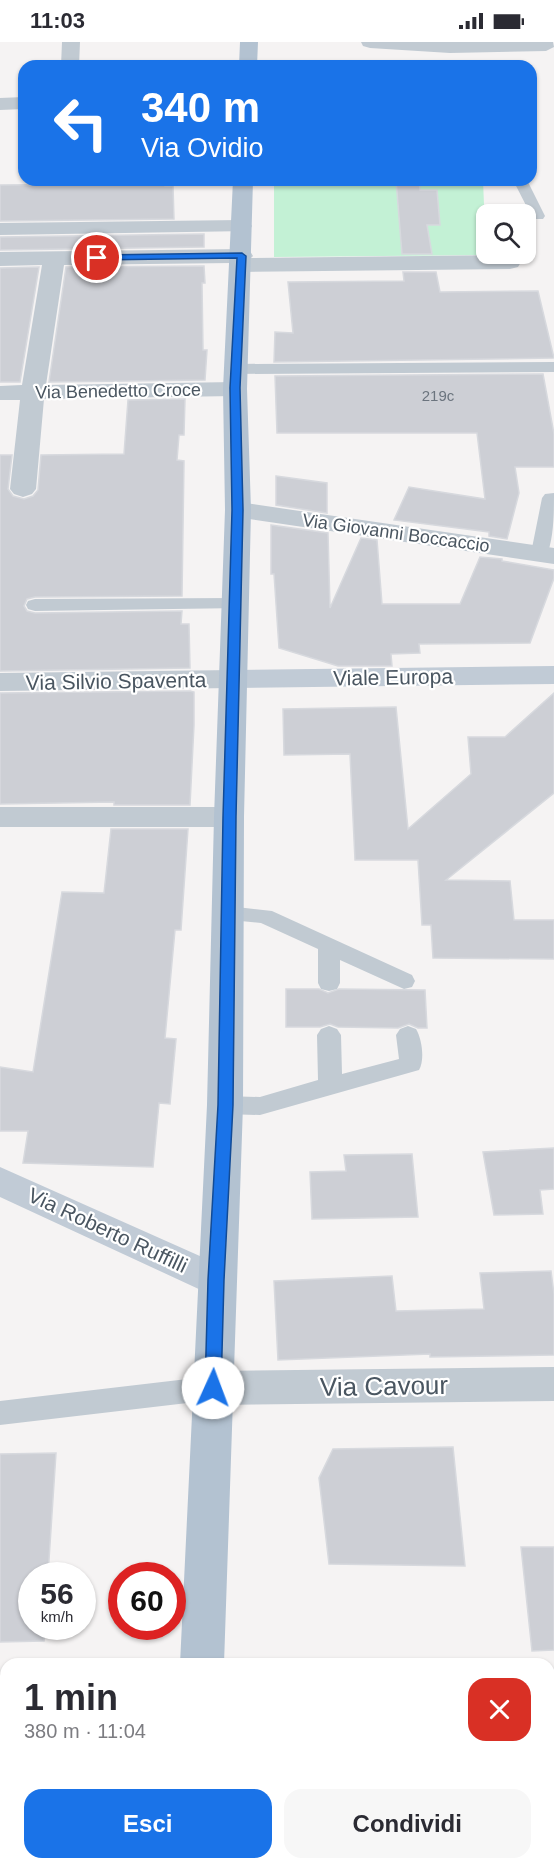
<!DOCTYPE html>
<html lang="it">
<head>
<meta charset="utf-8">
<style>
	body { margin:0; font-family:Arial,sans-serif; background:#f7f7f7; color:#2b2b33; height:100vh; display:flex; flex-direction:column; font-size:22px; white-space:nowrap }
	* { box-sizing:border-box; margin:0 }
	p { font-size:20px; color:#7c7c81 }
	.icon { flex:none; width:33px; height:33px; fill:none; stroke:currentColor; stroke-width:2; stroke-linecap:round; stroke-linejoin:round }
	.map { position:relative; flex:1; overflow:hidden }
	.details { position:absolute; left:0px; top:1616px; width:555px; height:212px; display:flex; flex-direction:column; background:#fff; border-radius:18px 18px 0 0; box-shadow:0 2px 4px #0004 }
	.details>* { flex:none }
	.guide { position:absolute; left:18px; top:18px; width:519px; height:126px; border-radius:18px; box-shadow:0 2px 4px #0004; background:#1a73e8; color:#fff; overflow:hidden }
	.fabs { position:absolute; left:476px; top:162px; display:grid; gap:12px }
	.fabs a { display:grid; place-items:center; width:60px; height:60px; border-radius:12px; background:#fff; box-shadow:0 2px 4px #0004; font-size:30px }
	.speed { position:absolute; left:18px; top:1520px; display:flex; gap:12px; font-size:30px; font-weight:700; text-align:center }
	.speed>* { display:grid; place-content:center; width:78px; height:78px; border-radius:50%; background:#fff; box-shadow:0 2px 4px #0004; line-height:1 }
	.speed small { font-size:15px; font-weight:400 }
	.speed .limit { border:9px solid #d22; background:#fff; color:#111 }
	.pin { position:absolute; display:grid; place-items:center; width:51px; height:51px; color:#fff; margin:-26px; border:3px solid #fff; border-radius:50%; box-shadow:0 2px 6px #0007 }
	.me { position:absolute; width:66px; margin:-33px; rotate:2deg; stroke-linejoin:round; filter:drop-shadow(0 0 4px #0008) }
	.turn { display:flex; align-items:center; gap:21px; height:126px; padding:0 24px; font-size:27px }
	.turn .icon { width:78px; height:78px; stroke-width:2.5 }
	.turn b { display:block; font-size:42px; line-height:51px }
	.round { display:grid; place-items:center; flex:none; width:63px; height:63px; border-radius:18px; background:#f7f7f7 }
	.head { display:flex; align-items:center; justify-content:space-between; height:102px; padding:0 24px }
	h1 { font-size:36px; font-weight:700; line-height:45px }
	.button { display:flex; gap:12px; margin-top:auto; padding:12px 24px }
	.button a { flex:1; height:69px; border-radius:18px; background:#1a73e8; color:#fff; font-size:24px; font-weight:700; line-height:69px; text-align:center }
	.button a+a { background:#f7f7f7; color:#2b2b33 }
	.status { display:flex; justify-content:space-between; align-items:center; height:42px; padding:0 30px; background:#fff; direction:ltr }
	.status svg { height:16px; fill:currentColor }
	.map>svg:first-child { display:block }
	.green { fill:#c3f1d5 }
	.building { fill:#cdcfd5; stroke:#d7d9de; stroke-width:1.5 }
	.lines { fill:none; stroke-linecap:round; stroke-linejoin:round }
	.lane { fill:#c1cad2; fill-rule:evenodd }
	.street { fill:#c1cad2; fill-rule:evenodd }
	.secondary { fill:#c1cbd6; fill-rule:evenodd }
	.primary { fill:#b3c2d1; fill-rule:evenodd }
	.route { fill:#1a73e8; stroke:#114b97; stroke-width:1.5 }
	.labels { text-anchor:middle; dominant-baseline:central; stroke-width:4.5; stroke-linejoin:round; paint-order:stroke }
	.far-number-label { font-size:15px; fill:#6b747e }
	.far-street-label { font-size:18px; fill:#4a5661; stroke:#fff }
	.street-label { font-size:21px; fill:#4a5661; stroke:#fff }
	.near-street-label { font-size:26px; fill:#4a5661; stroke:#fff }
</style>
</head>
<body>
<div class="status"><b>11:03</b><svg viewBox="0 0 49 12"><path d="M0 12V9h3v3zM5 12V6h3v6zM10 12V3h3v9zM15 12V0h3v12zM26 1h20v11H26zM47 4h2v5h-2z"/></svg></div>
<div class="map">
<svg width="554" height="1826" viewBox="0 0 554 1826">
	<rect width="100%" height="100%" fill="#f5f3f3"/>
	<path class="green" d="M 274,138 L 483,138 L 486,212 L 490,213 L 274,215 Z"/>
	<path class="building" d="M 112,138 L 166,138 L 165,144 L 173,144 L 174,177 L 0,179 L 0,143 L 112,142 Z
		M 396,138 L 419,138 L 420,148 L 437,148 L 440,183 L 427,183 L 432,212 L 402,212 Z
		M 204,192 L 204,205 L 0,208 L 0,195 Z
		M 204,224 L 205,241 L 202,241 L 203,308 L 207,308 L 205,338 L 49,340 L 66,225 Z
		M 39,225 L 20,340 L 0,340 L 0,226 Z
		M 403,230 L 436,230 L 440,250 L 538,249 L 554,316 L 274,320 L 275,290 L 293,291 L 288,240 L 404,239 Z
		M 543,332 L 554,392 L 554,425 L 515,425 L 519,451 L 507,497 L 489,494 L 489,490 L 394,478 L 409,445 L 485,457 L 477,391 L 277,391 L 275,334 Z
		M 185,357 L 184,393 L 179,393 L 177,418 L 184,419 L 182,554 L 35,555 L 27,557 L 24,564 L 27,569 L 35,571 L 182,569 L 181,582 L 189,582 L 190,626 L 0,629 L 0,413 L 12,413 L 8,447 L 13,454 L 24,457 L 33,454 L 38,448 L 41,413 L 124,412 L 128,358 Z
		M 276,434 L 327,441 L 327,471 L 276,463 Z
		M 271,483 L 328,491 L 330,566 L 361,496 L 377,498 L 382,562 L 460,562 L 480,515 L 502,517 L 502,519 L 554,528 L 554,536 L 530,601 L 419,602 L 420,611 L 391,612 L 392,624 L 338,624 L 279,606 L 274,532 L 271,532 Z
		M 190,649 L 194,650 L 194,683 L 190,763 L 114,763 L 114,760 L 0,762 L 0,651 Z
		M 554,651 L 554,751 L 446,838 L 510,839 L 514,878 L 554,878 L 554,917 L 433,916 L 431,883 L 422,883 L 418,818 L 355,818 L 350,712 L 284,713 L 283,667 L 396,665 L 408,787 L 471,732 L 468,695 L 505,695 Z
		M 111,787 L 188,787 L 181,888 L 175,888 L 165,996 L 176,997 L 170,1062 L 159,1061 L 153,1125 L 23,1121 L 28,1089 L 0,1089 L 0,1025 L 33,1030 L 62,850 L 104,851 Z
		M 286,947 L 319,947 L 328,951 L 339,947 L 425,948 L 427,986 L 418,986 L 409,982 L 398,986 L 338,985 L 330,982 L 320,985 L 286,985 Z
		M 554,1106 L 554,1147 L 540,1148 L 543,1172 L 494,1173 L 483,1110 Z
		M 412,1112 L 418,1175 L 312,1177 L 310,1130 L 346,1129 L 344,1113 Z
		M 551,1229 L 554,1252 L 554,1313 L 430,1315 L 430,1312 L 278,1318 L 274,1239 L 392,1234 L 396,1269 L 484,1267 L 480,1231 Z
		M 453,1405 L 465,1524 L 329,1522 L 319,1436 L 333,1407 Z
		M 56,1411 L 48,1533 L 32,1533 L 32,1584 L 45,1584 L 44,1599 L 0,1600 L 0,1412 Z
		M 521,1505 L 554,1505 L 554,1608 L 532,1609 Z"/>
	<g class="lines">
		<path class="lane" d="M 513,138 L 527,138 L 545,174 L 543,177 L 533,177 Z
			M 554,320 L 554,330 L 236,332 L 228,327 L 236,322 Z
			M 554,451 C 554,470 554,498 546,515 L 534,515 L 531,511 L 542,456 L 545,452 Z
			M 235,556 L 242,558 L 244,562 L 242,566 L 35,569 L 28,567 L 26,563 L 28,559 L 35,557 Z
			M 228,864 L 272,869 L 412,933 L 415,939 L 412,945 L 404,947 L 340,918 L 340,941 L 337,947 L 329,949 L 321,947 L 318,941 L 318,907 L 261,881 L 220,877 L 217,872 L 220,867 Z
			M 329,984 L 337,987 L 341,993 L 342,1032 L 399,1017 L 396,993 L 400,987 L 408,984 L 416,987 C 422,997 425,1018 419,1028 L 260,1073 L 225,1072 L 216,1069 L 213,1063 L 216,1057 L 225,1054 L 260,1055 L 318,1038 L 317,993 L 321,987 Z
			M 213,1334 L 223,1338 L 227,1346 L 223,1354 L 213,1358 L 0,1383 L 0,1359 Z"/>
		<path class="street" d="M 62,0 L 80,0 L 79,24 L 61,24 Z
			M 361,0 L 553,0 L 554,5 L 546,9 L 450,11 L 370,6 L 363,4 Z
			M 24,55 L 24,67 L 0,68 L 0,56 Z
			M 241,178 L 249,179 L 252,184 L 249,189 L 0,193 L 0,181 Z
			M 242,207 L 250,209 L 253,214 L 251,216 L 510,213 L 518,215 L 521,220 L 518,225 L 510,227 L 241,230 L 233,228 L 230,223 L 232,221 L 64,223 L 46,343 L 235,340 L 243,342 L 247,347 L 243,352 L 235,354 L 44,357 L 36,447 L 32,452 L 23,455 L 14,452 L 10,447 L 20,358 L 0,358 L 0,344 L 22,343 L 42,223 L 0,224 L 0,210 Z
			M 238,460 L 554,506 L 554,522 L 229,474 L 225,468 L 229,462 Z
			M 233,628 L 243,631 L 247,637 L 243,643 L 233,646 L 0,649 L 0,631 Z
			M 0,765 L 229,765 L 240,768 L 244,775 L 240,782 L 229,785 L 0,785 Z
			M 554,1325 L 554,1359 L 213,1363 L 199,1358 L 193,1346 L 199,1334 L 213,1329 Z"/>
		<path class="secondary" d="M 554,624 L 554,642 L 233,646 L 223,643 L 219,637 L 223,631 L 233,628 Z
			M 0,1125 L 229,1227 L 235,1238 L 229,1249 L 216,1254 L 203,1249 L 0,1155 Z"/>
		<path class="primary" d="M 240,0 L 258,0 L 257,24 L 239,24 Z
			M 233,138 L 253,138 L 247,347 L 251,468 L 244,775 L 243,1063 L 224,1622 L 180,1622 L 207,1063 L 214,775 L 225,468 L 223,347 Z
			M 170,1821 L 218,1821 L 218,1826 L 170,1826 Z"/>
	</g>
	<path class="route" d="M 242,211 L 246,214 L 240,346 L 243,468 L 236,775 L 233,1063 L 224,1238 L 221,1346 L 219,1351 L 213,1353 L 207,1351 L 205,1346 L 208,1238 L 218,1063 L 223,775 L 232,468 L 230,346 L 237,216 L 97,218 L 93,216 L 97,213 Z"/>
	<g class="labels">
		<g class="far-number-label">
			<text x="438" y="353">219c</text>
		</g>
		<g class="far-street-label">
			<text transform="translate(118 349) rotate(-1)">Via Benedetto Croce</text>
			<text transform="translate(396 491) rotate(8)">Via Giovanni Boccaccio</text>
		</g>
		<g class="street-label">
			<text transform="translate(393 635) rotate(-1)">Viale Europa</text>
			<text transform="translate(116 639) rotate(-1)">Via Silvio Spaventa</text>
			<text transform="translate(108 1188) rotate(25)">Via Roberto Ruffilli</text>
		</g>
		<g class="near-street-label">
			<text transform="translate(384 1344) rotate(-1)">Via Cavour</text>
		</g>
	</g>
</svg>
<div class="fabs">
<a><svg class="icon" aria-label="search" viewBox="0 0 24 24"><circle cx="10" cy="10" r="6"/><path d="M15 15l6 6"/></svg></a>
</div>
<div class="speed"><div>56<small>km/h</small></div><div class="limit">60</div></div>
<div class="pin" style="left:97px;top:216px;background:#d93025"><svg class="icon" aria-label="arrive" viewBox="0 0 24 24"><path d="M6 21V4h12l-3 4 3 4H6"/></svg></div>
<svg class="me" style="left:213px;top:1346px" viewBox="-20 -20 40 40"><circle r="19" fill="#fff"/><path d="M0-13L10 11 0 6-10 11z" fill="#1a73e8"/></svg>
<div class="guide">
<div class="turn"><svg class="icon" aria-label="left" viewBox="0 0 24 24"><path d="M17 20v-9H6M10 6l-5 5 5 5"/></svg><div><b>340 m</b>Via Ovidio</div></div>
</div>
<section class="details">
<div class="head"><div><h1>1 min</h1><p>380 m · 11:04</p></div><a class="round" style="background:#d93025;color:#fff"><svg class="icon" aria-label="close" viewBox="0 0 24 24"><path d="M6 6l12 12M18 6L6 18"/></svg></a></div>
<div class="button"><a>Esci</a><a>Condividi</a></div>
</section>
</div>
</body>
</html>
